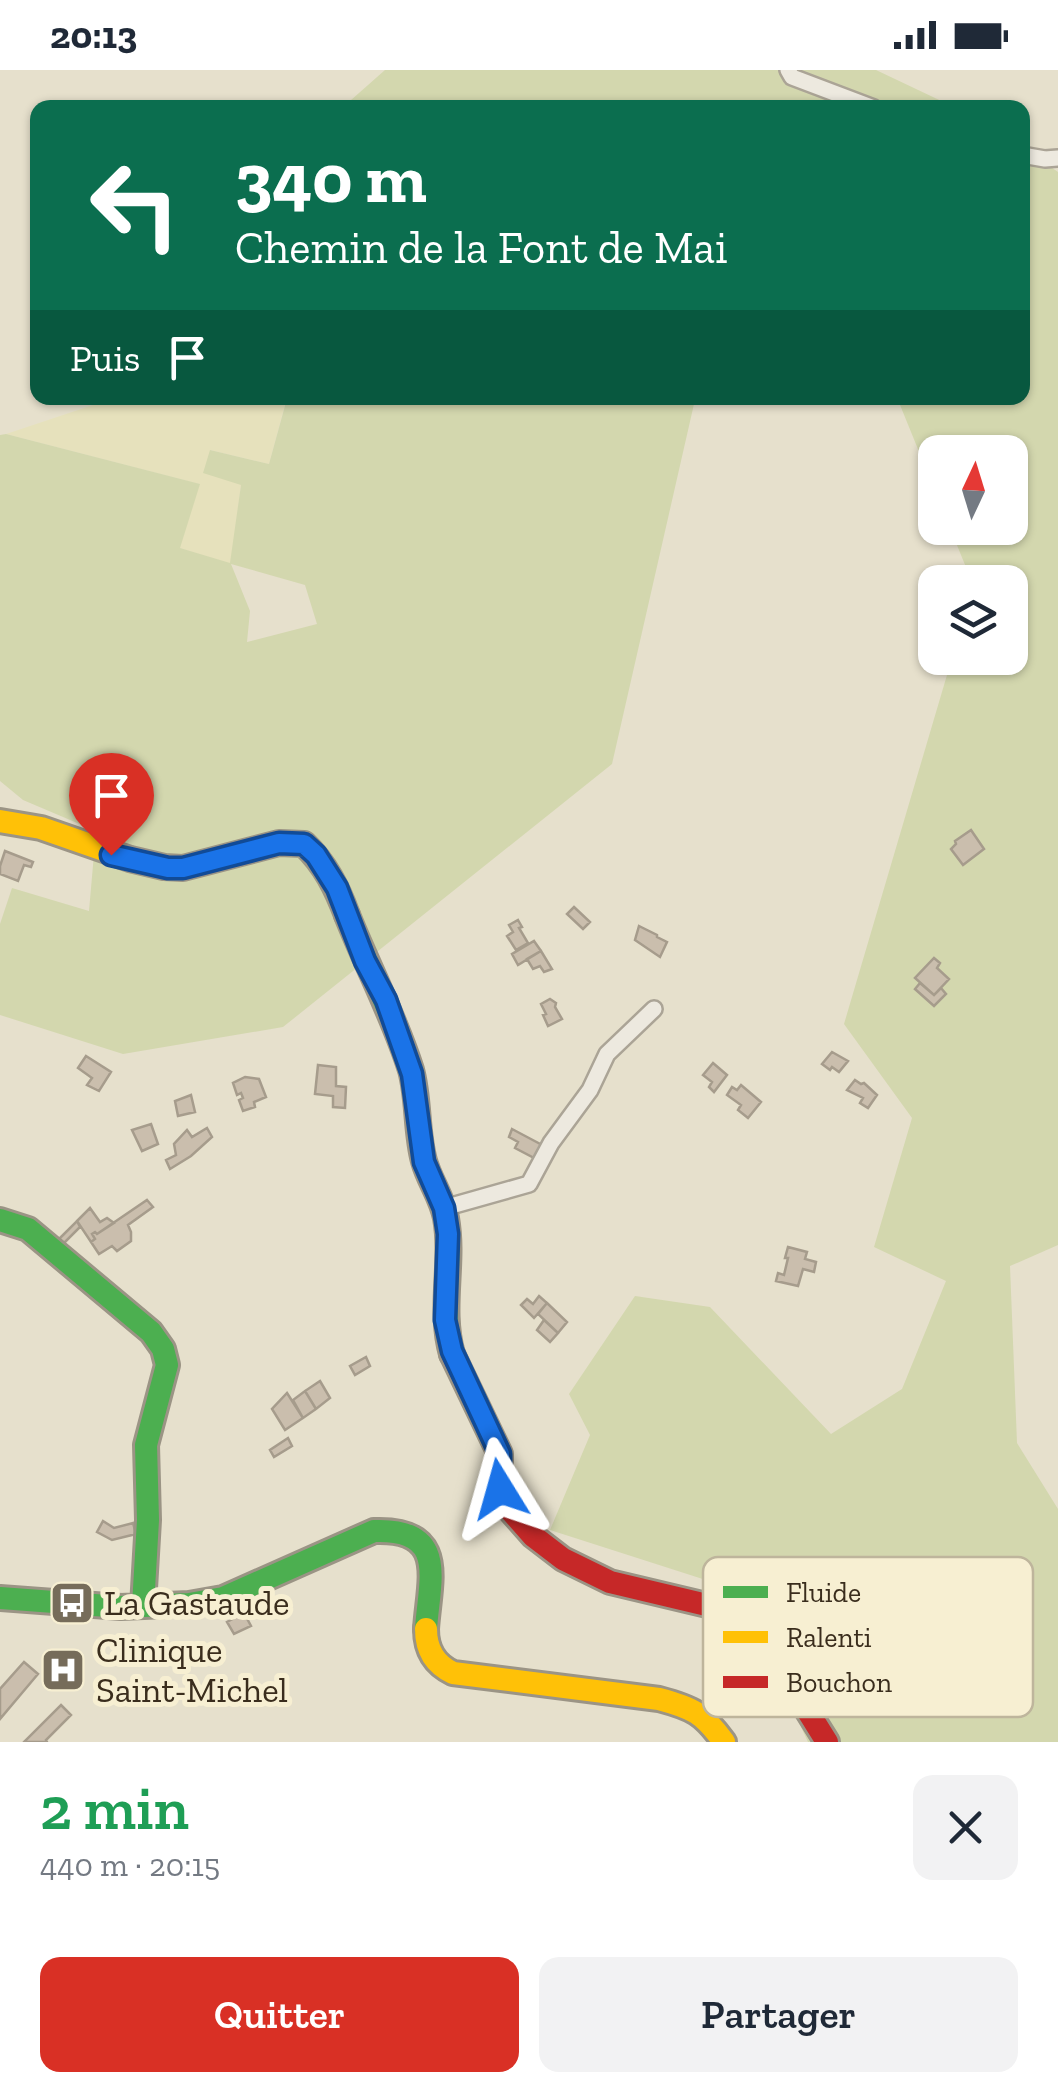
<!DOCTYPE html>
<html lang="fr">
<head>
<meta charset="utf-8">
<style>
	body { margin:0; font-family:"Zilla Slab",serif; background:#f2f2f3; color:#1f2937; height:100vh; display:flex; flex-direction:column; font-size:38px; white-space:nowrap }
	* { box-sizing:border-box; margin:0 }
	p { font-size:32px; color:#747a83 }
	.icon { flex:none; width:55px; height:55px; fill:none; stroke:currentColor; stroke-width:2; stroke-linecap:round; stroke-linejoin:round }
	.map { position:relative; height:1672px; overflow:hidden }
	.panel { display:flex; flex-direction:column; background:#fff; flex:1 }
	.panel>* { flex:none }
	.guide { position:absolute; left:30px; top:30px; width:1000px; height:305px; border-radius:20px; box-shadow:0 2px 8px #0004; background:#0b6e4f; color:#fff; overflow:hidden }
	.needle { width:65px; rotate:4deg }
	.fabs { position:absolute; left:918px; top:365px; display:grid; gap:20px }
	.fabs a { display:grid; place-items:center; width:110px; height:110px; border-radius:20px; background:#fff; box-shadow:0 2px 8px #0004; font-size:50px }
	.pin { position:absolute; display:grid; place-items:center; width:85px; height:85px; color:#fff; margin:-102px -42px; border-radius:50% 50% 50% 0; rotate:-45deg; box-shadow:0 0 10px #0007 }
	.pin .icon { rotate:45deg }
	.me { position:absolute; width:110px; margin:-55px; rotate:352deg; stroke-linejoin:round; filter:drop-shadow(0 0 8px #0008) }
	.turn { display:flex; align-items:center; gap:35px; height:210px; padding:0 40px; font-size:45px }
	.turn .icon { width:130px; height:130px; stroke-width:2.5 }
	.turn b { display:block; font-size:70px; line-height:85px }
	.then { display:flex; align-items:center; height:95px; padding:0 40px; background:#0003; gap:20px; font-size:38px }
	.round { display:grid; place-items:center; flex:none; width:105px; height:105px; border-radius:20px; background:#f2f2f3 }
	.headline { display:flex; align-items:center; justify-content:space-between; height:170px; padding:0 40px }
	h1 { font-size:60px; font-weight:600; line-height:75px; color:#1e9e55 }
	.action { display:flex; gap:20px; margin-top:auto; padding:20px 40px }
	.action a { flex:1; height:115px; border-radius:20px; background:#d93025; color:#fff; font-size:40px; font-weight:600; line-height:115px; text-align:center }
	.action a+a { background:#f2f2f3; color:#1f2937 }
	.status { display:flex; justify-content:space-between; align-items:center; height:70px; padding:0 50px; background:#fff; direction:ltr }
	.status svg { height:28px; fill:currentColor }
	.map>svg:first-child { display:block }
	.farmland { fill:#e6e1bc }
	.green { fill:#d3d7ae; fill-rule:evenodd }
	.building { fill:#cabead; stroke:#a69c8c; stroke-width:2.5 }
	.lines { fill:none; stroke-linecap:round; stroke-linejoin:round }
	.street-casing { stroke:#aba496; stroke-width:20 }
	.fast-casing { stroke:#9b9485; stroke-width:28 }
	.slow-casing { stroke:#9b9485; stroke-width:28 }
	.jam-casing { stroke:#9b9485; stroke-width:28 }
	.street { stroke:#ede9df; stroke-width:15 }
	.fast { stroke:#4caf50; stroke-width:22 }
	.slow { stroke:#ffc107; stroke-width:22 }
	.jam { stroke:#c62828; stroke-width:22 }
	.route-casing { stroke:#114b97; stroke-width:25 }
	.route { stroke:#1a73e8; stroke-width:18 }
	.labels { text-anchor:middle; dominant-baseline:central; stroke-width:10; stroke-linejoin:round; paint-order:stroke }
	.poi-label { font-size:35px; fill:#3a2d1d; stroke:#f7efd2; text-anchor:start }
	.key { fill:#f7efd2; stroke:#beb59c; stroke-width:2.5 }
	.key-label { font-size:28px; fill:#3a2d1d }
</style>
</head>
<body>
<div class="status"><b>20:13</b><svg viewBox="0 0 49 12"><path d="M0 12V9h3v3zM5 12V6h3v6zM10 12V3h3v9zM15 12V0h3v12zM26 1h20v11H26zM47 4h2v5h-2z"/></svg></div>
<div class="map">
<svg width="1058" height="1672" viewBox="0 0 1058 1672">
	<rect width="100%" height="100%" fill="#e6e0cc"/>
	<path class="farmland" d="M 114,328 L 272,328 L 286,331 L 269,394 L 210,380 L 241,415 L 231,494 L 179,478 L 199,414 L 6,364 Z"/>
	<path class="green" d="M 385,0 L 876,0 L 954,37 L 342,38 Z
		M 1023,78 L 1058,102 L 1058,1175 L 1010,1196 L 1017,1373 L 1058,1439 L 1058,1672 L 808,1672 L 737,1520 L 550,1460 L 590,1365 L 569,1324 L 635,1226 L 710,1237 L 831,1364 L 902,1319 L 946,1211 L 874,1177 L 912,1048 L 844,954 L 952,588 L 1010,588 L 1010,512 L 972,512 L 950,458 L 1010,458 L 1010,382 L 935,382 L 935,421 L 898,330 L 694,334 L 612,694 L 283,957 L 123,984 L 0,945 L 0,854 L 12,818 L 89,841 L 96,761 L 23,730 L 0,711 L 0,365 L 6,364 L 200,414 L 180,478 L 230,493 L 241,415 L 203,403 L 210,380 L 269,394 L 286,332 L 272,328 L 1022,328 ZM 231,494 L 305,515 L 317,554 L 247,572 L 250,541 Z"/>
	<path class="building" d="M 971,760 L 984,779 L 963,795 L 951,779 L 956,774 L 955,771 Z
		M 5,781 L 33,792 L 31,797 L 24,795 L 18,811 L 0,804 L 0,796 Z
		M 574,837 L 590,852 L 583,859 L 567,844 Z
		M 518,850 L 522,857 L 519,858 L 528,873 L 516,880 L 507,866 L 513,862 L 509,855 Z
		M 639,856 L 657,865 L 657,867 L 667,872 L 660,887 L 635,870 Z
		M 534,871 L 541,881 L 518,895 L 512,884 Z
		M 541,881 L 552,899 L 544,902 L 540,896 L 533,899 L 527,889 Z
		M 934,888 L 940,893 L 937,898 L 949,909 L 934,925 L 915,908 Z
		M 920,913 L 934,925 L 941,918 L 946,924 L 934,936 L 915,919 Z
		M 550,929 L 556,933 L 555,937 L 562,949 L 548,956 L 543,945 L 546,944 L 541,934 Z
		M 832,982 L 848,991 L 839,1002 L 832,997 L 830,1000 L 822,994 Z
		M 86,986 L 111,1002 L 99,1021 L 87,1015 L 92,1008 L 78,998 Z
		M 713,993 L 727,1005 L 714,1022 L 709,1017 L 712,1012 L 703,1005 Z
		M 318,995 L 336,997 L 336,1016 L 346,1017 L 345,1038 L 333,1037 L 333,1026 L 315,1024 Z
		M 245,1007 L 259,1009 L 266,1027 L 254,1032 L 255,1037 L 243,1041 L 239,1030 L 243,1028 L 241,1023 L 237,1025 L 233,1013 Z
		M 855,1010 L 861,1014 L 864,1013 L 877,1025 L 868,1038 L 860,1033 L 863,1028 L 847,1020 Z
		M 741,1015 L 761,1032 L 748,1048 L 738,1040 L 741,1035 L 727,1025 L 732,1017 L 737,1020 Z
		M 191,1025 L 195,1042 L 178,1046 L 175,1031 Z
		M 151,1054 L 158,1074 L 142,1081 L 132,1060 Z
		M 207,1058 L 212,1067 L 191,1086 L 170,1099 L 166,1090 L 176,1085 L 174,1074 L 187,1060 L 192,1067 Z
		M 512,1059 L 544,1076 L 538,1090 L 515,1078 L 518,1072 L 509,1067 Z
		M 147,1130 L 153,1137 L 128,1155 L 131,1162 L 131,1171 L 117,1181 L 112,1176 L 99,1184 L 91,1172 L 95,1169 L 92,1164 L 95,1162 L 97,1164 Z
		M 90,1138 L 100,1152 L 107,1148 L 114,1153 L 97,1164 L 95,1162 L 92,1164 L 95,1169 L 91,1172 L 77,1151 Z
		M 77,1151 L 80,1157 L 64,1173 L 59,1169 Z
		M 788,1177 L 807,1182 L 805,1189 L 816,1192 L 814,1202 L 803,1199 L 798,1216 L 776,1211 L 778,1203 L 784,1205 L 788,1188 L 785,1188 Z
		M 539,1226 L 547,1233 L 534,1248 L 521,1235 L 527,1229 L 533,1234 Z
		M 547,1233 L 567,1252 L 558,1263 L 538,1244 Z
		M 544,1250 L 558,1263 L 550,1272 L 537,1260 Z
		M 366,1287 L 370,1296 L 355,1305 L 350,1296 Z
		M 320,1311 L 330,1328 L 316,1339 L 305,1321 Z
		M 305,1321 L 316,1339 L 303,1348 L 293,1330 Z
		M 287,1323 L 303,1348 L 285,1360 L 272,1339 Z
		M 288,1368 L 292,1376 L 274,1387 L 270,1380 Z
		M 103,1451 L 114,1458 L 133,1453 L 136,1464 L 112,1470 L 97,1462 Z
		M 244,1543 L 251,1556 L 234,1564 L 227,1552 Z
		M 24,1592 L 38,1604 L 0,1649 L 0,1619 Z
		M 61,1635 L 71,1645 L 46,1670 L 47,1672 L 24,1672 Z"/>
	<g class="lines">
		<defs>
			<path id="street" d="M 788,0 L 792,7 L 874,38
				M 1022,85 L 1045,89 L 1058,88
				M 444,1138 L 529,1114 L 551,1073 L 590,1020 L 607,984 L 654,939"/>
			<path id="fast" d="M 347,845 C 368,898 394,946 411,1000 C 419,1029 416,1062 424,1091 C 429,1110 442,1127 446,1148 C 454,1193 439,1239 452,1284
				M 0,1150 L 28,1159 L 151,1262 L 163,1279 L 167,1295 L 146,1375 L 148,1450 L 143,1536
				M 0,1528 L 121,1537 L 189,1534 L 223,1528 L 374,1461 C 449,1458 429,1511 426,1559"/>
			<path id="slow" d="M 0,751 L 41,758 L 130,789 L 164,797 L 183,798 L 279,773 L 304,774 C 325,794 337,818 347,845
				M 426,1559 C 426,1579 434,1594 453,1603 L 659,1629 C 693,1638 703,1643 724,1672"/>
			<path id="jam" d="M 452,1284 L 500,1384 L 500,1419 L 503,1432 L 533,1466 L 563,1489 L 610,1512 L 732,1541 L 759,1563 L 827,1672"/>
		</defs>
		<use href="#street" class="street-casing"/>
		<use href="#fast" class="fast-casing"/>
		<use href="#slow" class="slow-casing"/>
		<use href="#jam" class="jam-casing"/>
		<use href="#street" class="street"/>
		<use href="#fast" class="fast"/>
		<use href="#slow" class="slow"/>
		<use href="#jam" class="jam"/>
	</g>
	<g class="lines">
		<defs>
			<path id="route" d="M 111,785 L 168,798 L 183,798 L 279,773 L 304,774 L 316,785 L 337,818 L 365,891 L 386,930 L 412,1004 L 424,1092 L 444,1138 L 448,1164 L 445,1250 L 452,1281 L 500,1384 L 500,1419"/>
		</defs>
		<use href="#route" class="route-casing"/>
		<use href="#route" class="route"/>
	</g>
	<defs>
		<symbol id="bus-square" viewBox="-11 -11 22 22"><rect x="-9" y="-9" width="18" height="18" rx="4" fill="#766c5a" stroke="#f7efd2"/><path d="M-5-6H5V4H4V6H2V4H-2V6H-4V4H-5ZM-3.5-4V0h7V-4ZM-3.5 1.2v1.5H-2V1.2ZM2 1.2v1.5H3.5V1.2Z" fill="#fff"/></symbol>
		<symbol id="hospital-square" viewBox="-11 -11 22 22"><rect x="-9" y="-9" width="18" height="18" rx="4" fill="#766c5a" stroke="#f7efd2"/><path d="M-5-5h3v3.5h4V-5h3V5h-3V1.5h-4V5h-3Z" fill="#fff"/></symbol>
	</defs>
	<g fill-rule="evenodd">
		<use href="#bus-square" x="47" y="1508" width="50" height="50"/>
		<use href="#hospital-square" x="38" y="1575" width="50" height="50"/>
	</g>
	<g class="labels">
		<g class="poi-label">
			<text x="104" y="1533">La Gastaude</text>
			<text x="96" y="1580">Clinique<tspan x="96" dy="40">Saint-Michel</tspan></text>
		</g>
	</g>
	<rect x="703" y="1487" width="330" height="160" rx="15" class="key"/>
	<rect x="723" y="1516" width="45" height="12" fill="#4caf50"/>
	<rect x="723" y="1561" width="45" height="12" fill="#ffc107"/>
	<rect x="723" y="1606" width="45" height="12" fill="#c62828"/>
	<g class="key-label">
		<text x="786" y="1532">Fluide</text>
		<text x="786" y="1577">Ralenti</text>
		<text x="786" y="1622">Bouchon</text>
	</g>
</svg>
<div class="fabs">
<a><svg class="needle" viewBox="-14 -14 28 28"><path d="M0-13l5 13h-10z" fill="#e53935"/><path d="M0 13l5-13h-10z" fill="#747a83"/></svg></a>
<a><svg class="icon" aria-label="layers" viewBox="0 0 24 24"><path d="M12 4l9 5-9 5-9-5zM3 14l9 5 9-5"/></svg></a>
</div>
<div class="pin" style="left:111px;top:785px;background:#d93025"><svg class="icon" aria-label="arrive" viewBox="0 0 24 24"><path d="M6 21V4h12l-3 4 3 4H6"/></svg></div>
<svg class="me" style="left:500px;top:1419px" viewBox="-20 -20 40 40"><path d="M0-17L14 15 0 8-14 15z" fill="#1a73e8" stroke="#fff" stroke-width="4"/></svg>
<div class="guide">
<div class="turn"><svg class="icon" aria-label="left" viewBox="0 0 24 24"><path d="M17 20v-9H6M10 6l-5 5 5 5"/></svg><div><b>340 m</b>Chemin de la Font de Mai</div></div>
<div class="then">Puis<svg class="icon" aria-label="arrive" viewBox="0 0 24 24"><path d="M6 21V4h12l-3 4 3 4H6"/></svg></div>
</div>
</div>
<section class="panel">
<div class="headline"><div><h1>2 min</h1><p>440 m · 20:15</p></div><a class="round"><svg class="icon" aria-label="close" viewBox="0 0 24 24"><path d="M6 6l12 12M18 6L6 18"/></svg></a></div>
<div class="action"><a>Quitter</a><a>Partager</a></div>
</section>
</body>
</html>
